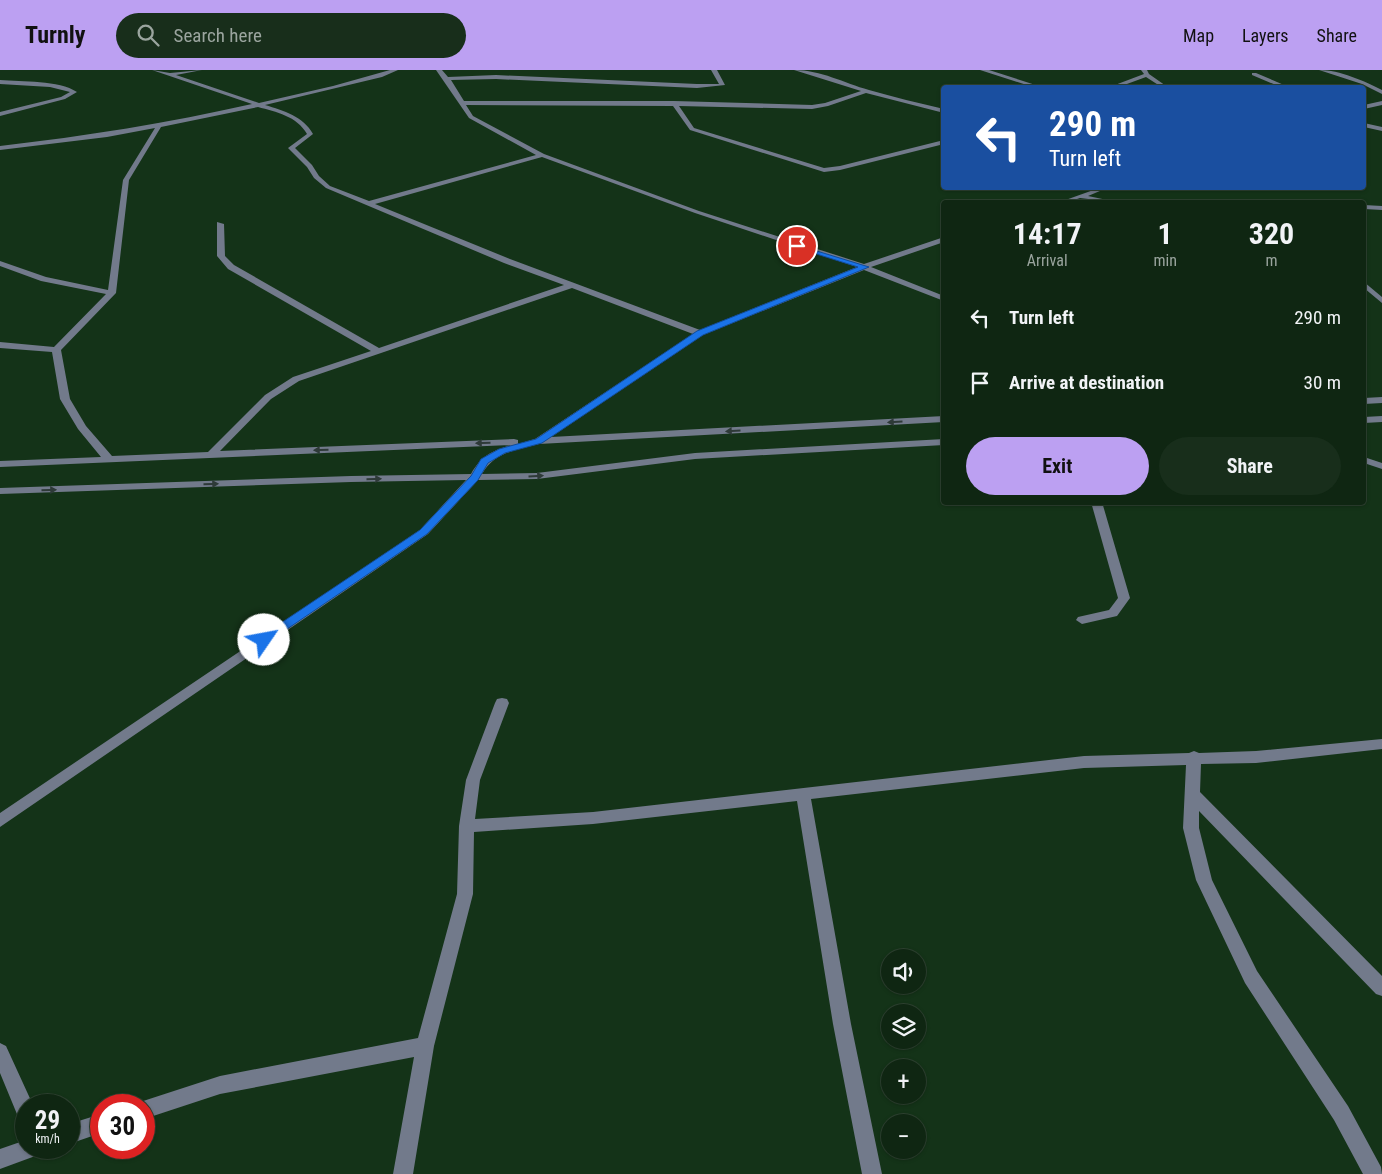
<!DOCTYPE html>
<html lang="en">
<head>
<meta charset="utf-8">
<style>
	body { margin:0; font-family:"Roboto Condensed",sans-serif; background:#182e1b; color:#f1f3f6; height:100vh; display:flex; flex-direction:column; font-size:19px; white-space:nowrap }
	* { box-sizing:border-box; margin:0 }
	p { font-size:16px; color:#9ba59f }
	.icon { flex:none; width:28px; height:28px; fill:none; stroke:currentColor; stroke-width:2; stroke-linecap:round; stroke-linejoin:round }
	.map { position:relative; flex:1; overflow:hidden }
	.details { position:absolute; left:941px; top:130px; width:425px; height:305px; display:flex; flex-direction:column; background:#0f2612; border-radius:5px; box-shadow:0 1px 4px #0004,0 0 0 1px #2f4332 }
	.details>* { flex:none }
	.hud { position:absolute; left:941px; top:15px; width:425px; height:105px; border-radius:5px; box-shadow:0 1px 4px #0004,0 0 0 1px #2f4332; background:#1a4fa0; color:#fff; overflow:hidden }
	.fabs { position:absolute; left:881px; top:879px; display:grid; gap:10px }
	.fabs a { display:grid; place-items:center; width:45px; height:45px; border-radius:50%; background:#0f2612; box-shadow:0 1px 4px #0004,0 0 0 1px #2f4332; font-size:25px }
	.speed { position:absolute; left:15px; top:1024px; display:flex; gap:10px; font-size:25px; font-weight:700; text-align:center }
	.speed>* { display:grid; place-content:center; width:65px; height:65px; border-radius:50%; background:#0f2612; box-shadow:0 1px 4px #0004,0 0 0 1px #2f4332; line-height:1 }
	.speed small { font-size:12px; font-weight:400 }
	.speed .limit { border:8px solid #d22; background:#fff; color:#111 }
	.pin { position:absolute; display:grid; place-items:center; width:42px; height:42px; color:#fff; margin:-21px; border:2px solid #fff; border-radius:50%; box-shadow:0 1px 5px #0007 }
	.me { position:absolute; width:55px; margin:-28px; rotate:57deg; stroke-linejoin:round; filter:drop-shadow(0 0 4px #0008) }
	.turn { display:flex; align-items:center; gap:18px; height:105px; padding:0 25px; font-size:22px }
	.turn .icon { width:65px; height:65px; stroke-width:2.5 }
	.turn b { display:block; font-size:35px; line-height:42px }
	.eta { display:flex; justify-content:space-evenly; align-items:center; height:85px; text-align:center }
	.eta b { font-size:30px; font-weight:700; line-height:35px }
	.button { display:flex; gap:10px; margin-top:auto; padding:10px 25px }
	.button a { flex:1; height:58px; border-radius:30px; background:#bca0f2; color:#111; font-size:20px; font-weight:700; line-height:58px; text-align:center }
	.button a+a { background:#182e1b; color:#f1f3f6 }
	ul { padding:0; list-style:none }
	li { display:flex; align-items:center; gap:15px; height:65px; padding:0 25px }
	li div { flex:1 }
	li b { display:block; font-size:19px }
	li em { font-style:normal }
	header { display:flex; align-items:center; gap:30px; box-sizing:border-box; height:70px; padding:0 25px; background:#bca0f2; color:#111 }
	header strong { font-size:24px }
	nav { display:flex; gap:28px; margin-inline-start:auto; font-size:18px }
	.search { width:350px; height:45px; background:#182e1b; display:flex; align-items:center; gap:12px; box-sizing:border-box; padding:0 18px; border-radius:28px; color:#9ba59f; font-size:19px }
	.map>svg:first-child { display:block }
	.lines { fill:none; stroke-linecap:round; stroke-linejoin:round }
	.minor { fill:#727a8b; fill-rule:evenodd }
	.oneway { fill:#2e3a38 }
	.route { fill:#1a73e8; stroke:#114b97 }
</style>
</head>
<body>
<header>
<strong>Turnly</strong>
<div class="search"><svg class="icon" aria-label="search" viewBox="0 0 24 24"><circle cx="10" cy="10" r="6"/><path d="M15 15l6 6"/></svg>Search here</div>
<nav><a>Map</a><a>Layers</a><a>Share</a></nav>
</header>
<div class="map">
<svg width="1382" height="1104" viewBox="0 0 1382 1104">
	<rect width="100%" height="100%" fill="#143318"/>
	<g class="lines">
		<path class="minor" d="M 152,0 L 170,3 L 202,0 L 176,5 L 259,33 L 333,16 L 390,0 L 398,0 L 382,7 L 265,35 C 284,41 303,46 313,64 L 295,78 L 312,95 L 319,106 L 330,116 L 369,131 L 536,85 L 469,48 L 436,0 L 442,0 L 448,7 L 496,5 L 697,14 L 719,14 L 711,0 L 717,0 L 725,15 L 697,18 L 496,9 L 451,10 L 464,31 L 674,31 L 812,35 L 825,33 L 861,21 L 794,0 C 821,0 844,13 869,20 C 893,27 919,33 944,39 L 944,43 L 866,23 L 828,36 L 812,39 L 679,36 L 694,58 L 824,98 L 840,96 L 944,70 L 944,74 L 840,100 L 824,102 L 690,60 L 673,36 L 466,35 L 473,46 L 544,84 L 699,141 L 864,194 L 944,167 L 944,172 L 871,197 L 944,226 L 944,231 L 864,200 L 703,265 L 551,367 L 944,346 L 944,352 L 539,374 C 517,380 494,382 482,404 L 537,403 L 695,383 L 944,369 L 944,375 L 695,389 L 537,409 L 478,410 L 428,464 L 0,757 L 0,743 L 420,460 L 466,410 L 351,412 L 0,424 L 0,418 L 351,406 L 471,404 C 482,385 492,381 512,375 L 0,397 L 0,391 L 101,387 L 78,359 L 60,329 L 52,282 L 0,278 L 0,272 L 54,277 L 106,224 L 41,211 L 0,196 L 0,191 L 46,207 L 108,220 L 123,110 L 155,58 L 107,67 L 0,80 L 0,76 C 86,66 168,53 252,34 ZM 258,37 C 276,42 297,46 307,64 L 288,78 L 307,97 L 314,108 L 326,118 L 504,193 L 564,215 L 379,278 L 234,195 L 225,186 L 224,154 L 217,152 L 217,186 L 228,199 L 371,281 L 293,307 L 265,325 L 208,382 L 112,386 L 86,356 L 70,329 L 61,280 L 116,223 L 129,110 L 161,57 ZM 542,87 L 695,143 L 857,197 L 700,260 L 510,189 L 375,134 ZM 572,218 L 693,264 L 535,369 L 518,374 L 518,370 L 514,369 L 220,381 L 271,329 L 299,311 Z
			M 980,0 L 989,0 L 1045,18 L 1036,18 Z
			M 1141,0 L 1147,0 L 1149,4 L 1169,18 L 1163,18 L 1146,7 L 1116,18 L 1107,18 L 1144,4 Z
			M 1319,0 C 1340,0 1364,11 1382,20 L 1382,24 L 1362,14 Z
			M 1252,3 L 1256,3 L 1291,18 L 1283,18 L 1252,5 Z
			M 0,10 C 22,12 59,10 77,22 L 65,29 L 0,46 L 0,42 L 61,27 L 70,22 L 50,17 L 0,14 Z
			M 1382,31 L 1382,35 L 1364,39 L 1364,35 Z
			M 1364,53 L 1382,57 L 1382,61 L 1364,57 Z
			M 1099,118 L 1107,118 L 1088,126 L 1112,131 L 1113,132 L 1080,128 L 1068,132 L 1060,132 Z
			M 1364,135 L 1382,136 L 1382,140 L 1364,139 Z
			M 1364,212 L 1382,227 L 1382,233 L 1364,218 Z
			M 1382,327 L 1382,333 L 1364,334 L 1364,328 Z
			M 1382,346 L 1382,352 L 1364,353 L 1364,347 Z
			M 1364,387 L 1382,393 L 1382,399 L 1364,393 Z
			M 1091,432 L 1102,432 L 1130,528 L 1117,546 L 1082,554 L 1076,550 L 1078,547 L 1109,540 L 1118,528 Z
			M 502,628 L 507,629 L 509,633 L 480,710 L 475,749 L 593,742 L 1084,686 L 1189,683 L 1194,681 L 1199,683 L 1256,681 L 1382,669 L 1382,679 L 1256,693 L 1201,694 L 1200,722 L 1382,906 L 1382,926 L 1376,924 L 1199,741 L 1199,758 L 1212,810 L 1257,901 L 1348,1036 L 1381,1097 L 1382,1104 L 1363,1104 L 1334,1050 L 1245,913 L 1196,810 L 1183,758 L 1186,695 L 1084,698 L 811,729 L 851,954 L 882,1104 L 862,1104 L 833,954 L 797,731 L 593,754 L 474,762 L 473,824 L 434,976 L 413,1104 L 393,1104 L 414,987 L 220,1024 L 144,1049 L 144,1035 L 137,1035 L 137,1033 L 220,1006 L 418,968 L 457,824 L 459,756 L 466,710 L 495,633 L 497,629 Z
			M 0,973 L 6,976 L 33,1035 L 26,1035 L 26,1051 L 19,1049 L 0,1003 Z
			M 101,1044 L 101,1063 L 69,1074 L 69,1054 Z
			M 26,1070 L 26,1078 L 41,1078 L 38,1085 L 0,1099 L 0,1079 Z"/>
	</g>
	<defs><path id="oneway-solid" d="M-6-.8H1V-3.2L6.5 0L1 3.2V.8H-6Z" transform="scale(1.25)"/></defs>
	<g class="oneway">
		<use href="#oneway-solid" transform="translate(895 352) rotate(177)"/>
		<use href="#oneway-solid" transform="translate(733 361) rotate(177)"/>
		<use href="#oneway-solid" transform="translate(483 373) rotate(178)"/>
		<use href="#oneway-solid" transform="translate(321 380) rotate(178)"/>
		<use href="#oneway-solid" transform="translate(536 406) rotate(-4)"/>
		<use href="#oneway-solid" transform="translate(374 409) rotate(-1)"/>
		<use href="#oneway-solid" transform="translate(211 414) rotate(-2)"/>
		<use href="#oneway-solid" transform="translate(49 420) rotate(-2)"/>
	</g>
	<path class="route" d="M 794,174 L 869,197 L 703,265 L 542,373 L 505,383 L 488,393 L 478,410 L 427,464 L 268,572 L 260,572 L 260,567 L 420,460 L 471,406 L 481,389 L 499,379 L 536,369 L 697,261 L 858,197 L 794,177 Z"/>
</svg>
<div class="fabs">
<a><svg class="icon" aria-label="sound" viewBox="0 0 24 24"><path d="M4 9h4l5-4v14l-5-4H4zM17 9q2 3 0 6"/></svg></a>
<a><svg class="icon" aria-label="layers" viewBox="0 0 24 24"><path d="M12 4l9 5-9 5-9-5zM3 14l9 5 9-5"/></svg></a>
<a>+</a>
<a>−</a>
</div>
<div class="speed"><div>29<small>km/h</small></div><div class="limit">30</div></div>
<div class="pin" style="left:797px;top:176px;background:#d93025"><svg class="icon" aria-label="arrive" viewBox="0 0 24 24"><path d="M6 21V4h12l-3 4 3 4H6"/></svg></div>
<svg class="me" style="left:264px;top:570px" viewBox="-20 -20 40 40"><circle r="19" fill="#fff"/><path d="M0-13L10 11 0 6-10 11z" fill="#1a73e8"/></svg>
<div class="hud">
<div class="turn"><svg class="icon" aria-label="left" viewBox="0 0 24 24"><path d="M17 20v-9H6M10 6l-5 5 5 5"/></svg><div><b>290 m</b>Turn left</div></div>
</div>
<section class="details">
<div class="eta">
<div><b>14:17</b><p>Arrival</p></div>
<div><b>1</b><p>min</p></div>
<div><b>320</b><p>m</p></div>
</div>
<ul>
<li><svg class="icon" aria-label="left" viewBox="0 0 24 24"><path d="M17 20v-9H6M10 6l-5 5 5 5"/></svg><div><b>Turn left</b></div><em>290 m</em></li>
<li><svg class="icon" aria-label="arrive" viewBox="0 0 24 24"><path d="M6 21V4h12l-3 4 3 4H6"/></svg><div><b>Arrive at destination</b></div><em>30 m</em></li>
</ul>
<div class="button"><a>Exit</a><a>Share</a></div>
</section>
</div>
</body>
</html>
